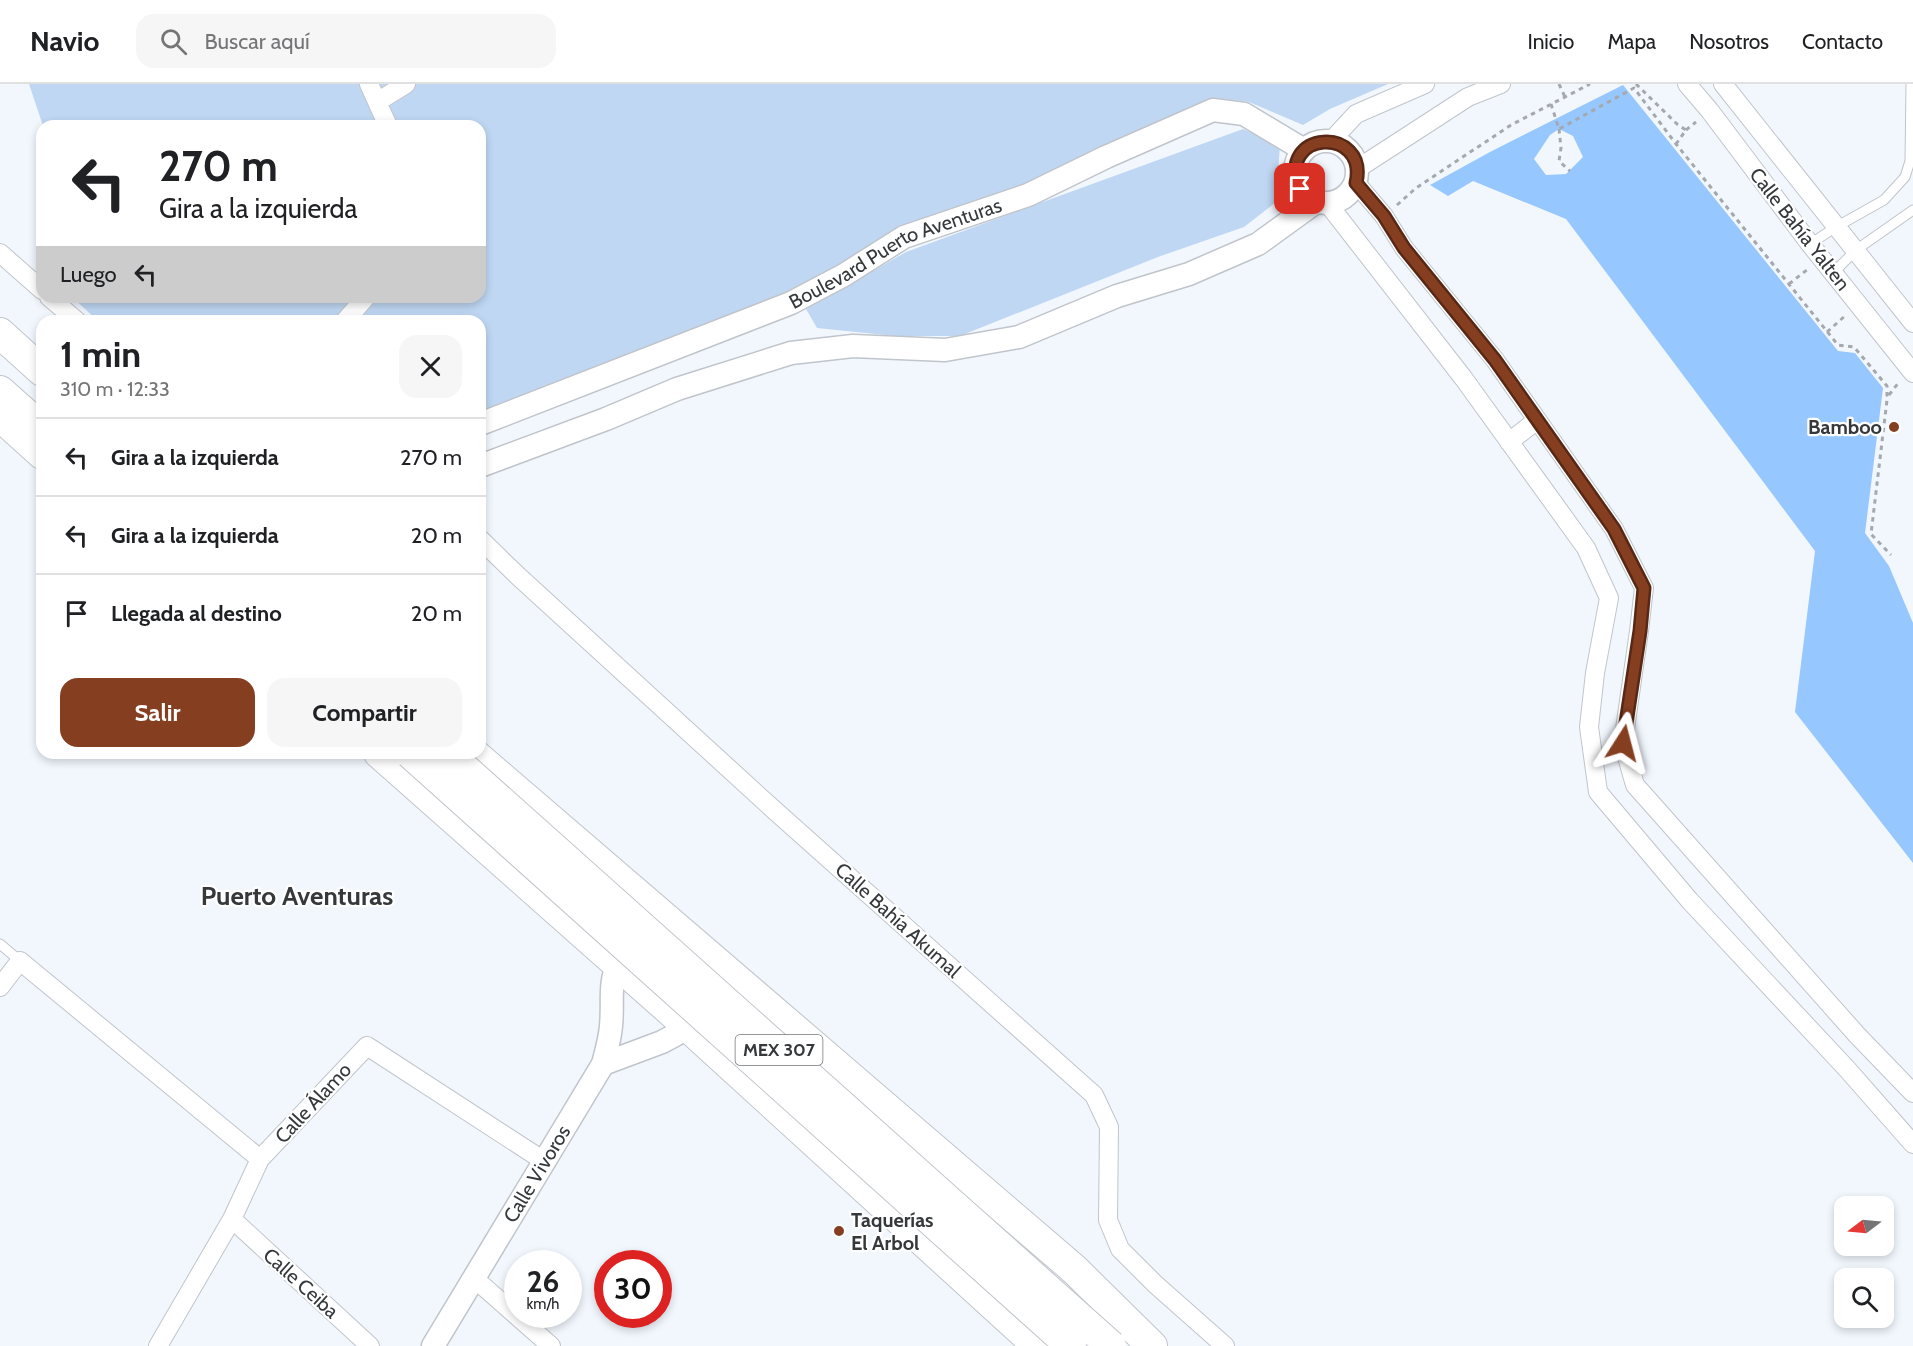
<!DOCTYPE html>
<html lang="es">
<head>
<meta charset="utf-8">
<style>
	body { margin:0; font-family:Cabin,sans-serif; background:#f6f6f6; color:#202124; height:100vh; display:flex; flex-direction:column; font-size:22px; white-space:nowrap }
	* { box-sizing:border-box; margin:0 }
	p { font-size:20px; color:#757577 }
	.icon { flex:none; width:33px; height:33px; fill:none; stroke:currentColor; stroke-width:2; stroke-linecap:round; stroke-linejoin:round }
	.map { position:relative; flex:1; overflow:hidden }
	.details { position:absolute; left:36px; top:231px; width:450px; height:444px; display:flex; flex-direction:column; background:#fff; border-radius:18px; box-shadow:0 3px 9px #0003 }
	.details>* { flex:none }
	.guide { position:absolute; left:36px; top:36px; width:450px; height:183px; border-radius:18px; box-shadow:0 3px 9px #0003; background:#fff; color:#202124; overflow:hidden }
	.needle { width:39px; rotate:254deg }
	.buttons { position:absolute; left:1834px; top:1112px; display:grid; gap:12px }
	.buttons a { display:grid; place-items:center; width:60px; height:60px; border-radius:12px; background:#fff; box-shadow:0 3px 9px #0003; font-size:30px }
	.speed { position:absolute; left:504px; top:1166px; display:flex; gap:12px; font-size:30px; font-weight:700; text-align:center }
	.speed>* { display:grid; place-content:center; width:78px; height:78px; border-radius:50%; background:#fff; box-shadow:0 3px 9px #0003; line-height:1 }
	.speed small { font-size:15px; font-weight:400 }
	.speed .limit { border:9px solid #d22; background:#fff; color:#111 }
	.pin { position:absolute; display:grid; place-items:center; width:51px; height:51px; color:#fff; margin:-26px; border-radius:12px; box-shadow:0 3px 9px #0006 }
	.me { position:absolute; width:66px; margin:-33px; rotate:9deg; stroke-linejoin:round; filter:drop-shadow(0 0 4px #0008) }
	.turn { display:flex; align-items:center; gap:21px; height:126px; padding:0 24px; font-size:27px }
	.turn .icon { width:78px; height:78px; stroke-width:2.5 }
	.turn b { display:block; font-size:42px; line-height:51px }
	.then { display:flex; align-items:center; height:57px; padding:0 24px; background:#0003; gap:12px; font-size:22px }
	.round { display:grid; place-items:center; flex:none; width:63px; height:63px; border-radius:18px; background:#f6f6f6 }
	.head { display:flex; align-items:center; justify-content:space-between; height:102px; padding:0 24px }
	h1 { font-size:36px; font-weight:700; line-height:45px }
	.action { display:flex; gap:12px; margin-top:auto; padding:12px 24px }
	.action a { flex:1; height:69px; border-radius:18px; background:#863e20; color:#fff; font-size:24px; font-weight:700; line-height:69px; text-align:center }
	.action a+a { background:#f6f6f6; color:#202124 }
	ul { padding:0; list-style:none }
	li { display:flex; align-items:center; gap:18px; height:78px; padding:0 24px; border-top:2px solid #e0e0e0 }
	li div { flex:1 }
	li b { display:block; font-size:22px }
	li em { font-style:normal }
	header { display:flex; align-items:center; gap:36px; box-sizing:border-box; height:84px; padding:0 30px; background:#fff; border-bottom:2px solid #e0e0e0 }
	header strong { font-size:28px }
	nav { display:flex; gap:33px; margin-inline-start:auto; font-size:21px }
	.search { width:420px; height:54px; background:#f6f6f6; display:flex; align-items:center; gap:15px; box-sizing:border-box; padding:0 21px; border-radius:18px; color:#757577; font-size:22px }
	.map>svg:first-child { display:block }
	.green { fill:#bfd7f3 }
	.water { fill:#96c7ff; fill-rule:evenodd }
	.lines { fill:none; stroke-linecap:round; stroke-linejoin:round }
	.service-casing { stroke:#c0c5cb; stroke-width:11 }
	.minor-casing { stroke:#c0c5cb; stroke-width:20 }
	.tertiary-casing { stroke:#c0c5cb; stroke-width:25 }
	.trunk-casing { stroke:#c0c5cb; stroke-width:32 }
	.path { stroke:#a5a9ae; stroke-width:3; stroke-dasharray:4.5 4.5; stroke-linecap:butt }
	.service { stroke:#fff; stroke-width:9 }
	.minor { stroke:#fff; stroke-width:18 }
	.tertiary { stroke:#fff; stroke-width:22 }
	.trunk { stroke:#fff; stroke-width:30 }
	.trunk-bridge-casing { stroke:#c0c5cb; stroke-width:32; stroke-linecap:butt }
	.trunk-bridge { stroke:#fff; stroke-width:30 }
	.route-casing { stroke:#572815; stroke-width:15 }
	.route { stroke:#863e20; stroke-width:10 }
	.poi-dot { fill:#863e20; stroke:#fff; stroke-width:2 }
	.labels { text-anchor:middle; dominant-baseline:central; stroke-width:4.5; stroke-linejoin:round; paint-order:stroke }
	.shield { fill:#fff; stroke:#727476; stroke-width:1.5 }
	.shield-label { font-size:18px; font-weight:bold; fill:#36393b }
	.street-label { font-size:20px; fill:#36393b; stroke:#fff }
	.poi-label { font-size:20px; font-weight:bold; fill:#36393b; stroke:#fff; text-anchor:end }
	.district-label { font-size:26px; font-weight:bold; fill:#36393b; stroke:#fff }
</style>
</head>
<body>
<header>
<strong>Navio</strong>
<div class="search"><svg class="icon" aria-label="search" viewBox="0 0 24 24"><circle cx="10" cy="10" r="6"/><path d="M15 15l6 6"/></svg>Buscar aquí</div>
<nav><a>Inicio</a><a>Mapa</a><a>Nosotros</a><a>Contacto</a></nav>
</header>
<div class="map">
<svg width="1913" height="1262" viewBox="0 0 1913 1262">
	<rect width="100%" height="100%" fill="#f2f7fe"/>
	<path class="green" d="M 29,0 L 1388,0 L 1330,25 L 1303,41 L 1249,18 L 1215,14 L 1014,108 L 825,191 L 729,238 L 480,330 L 480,237 L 98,237 L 72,213 L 480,213 L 480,42 L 43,42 Z
		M 1243,45 L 1280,61 L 1276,118 L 1244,143 L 1158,173 L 960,252 L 895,252 L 817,244 L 806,225 L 906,168 Z"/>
	<path class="water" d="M 1623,1 L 1838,267 L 1855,269 L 1883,304 L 1865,449 L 1889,482 L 1913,539 L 1913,779 L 1795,628 L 1815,467 L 1566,135 L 1473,97 L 1448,112 L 1430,101 L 1490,68 ZM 1559,45 L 1573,52 L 1583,73 L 1566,90 L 1546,91 L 1534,75 L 1550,51 Z"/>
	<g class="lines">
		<defs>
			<path id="service" d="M 1810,160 L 1836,143 L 1884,116 L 1905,93 L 1910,77 L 1911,0
				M 1833,189 L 1856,166 L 1913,126
				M 0,860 L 20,877"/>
			<path id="minor" d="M 369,0 L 388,42
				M 1687,0 L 1710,27 L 1810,160 L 1913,289
				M 1723,0 L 1913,239
				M 377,18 L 406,0
				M 1331,57 L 1356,30 L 1425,0
				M 1357,85 L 1468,13 L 1501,0
				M 1356,99 L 1384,132 L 1404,164 L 1495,276 L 1614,445 L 1644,504 L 1639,547 L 1623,659 L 1635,701 L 1857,951 L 1913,1009
				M 1328,120 L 1464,295 L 1586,464 L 1609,514 L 1595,589 L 1589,643 L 1598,708 L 1690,817 L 1847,985 L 1913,1060
				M 0,169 L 42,206
				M 49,213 L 77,237
				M 345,237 L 366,213
				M 1509,358 L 1537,336
				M 480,455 L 518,492 L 773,725 L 1094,1011 L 1109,1043 L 1108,1136 L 1120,1165 L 1155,1200 L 1225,1262
				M 0,903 L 20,877 L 260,1075
				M 232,1135 L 370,1262
				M 475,1195 L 551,1262
				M 158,1262 L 232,1135 L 260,1075 L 367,962 L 544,1077"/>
			<g id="tertiary">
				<circle cx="1326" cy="88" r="31"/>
				<path id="s1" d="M 480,340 L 791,219 L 844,191 L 904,153 L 1028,111 L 1106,73 L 1213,26 L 1244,30 L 1304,66"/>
				<path d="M 480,382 L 606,335 L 677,305 L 791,269 L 853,262 L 945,266 L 1019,253 L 1117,212 L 1189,190 L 1258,160 L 1316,118"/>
				<path d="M 603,980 L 662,958 L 675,951 L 694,930"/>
				<path id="s2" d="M 433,1262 L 603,980 C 606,968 610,955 611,942 C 614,912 606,896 625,868"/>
			</g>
			<path id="trunk" d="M 0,249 L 42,287
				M 0,307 L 36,339
				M 0,332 L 42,370
				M 379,669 L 675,931 L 1038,1262
				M 473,669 L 1075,1186 L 1152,1262"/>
		</defs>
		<use href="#service" class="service-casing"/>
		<use href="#minor" class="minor-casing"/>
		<use href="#tertiary" class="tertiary-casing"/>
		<use href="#trunk" class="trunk-casing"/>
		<path class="path" d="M 1559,0 L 1565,13
			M 1636,0 L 1677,40 L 1686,46 L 1676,60
			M 1551,20 L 1559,45 L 1634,4 L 1676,60 L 1838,261 L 1854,263 L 1887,302 L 1887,316 L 1871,450 L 1891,471
			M 1559,45 L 1561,64 L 1559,77 L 1570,87
			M 1686,46 L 1696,38
			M 1397,121 L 1416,104 L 1511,41 L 1590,0
			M 1789,200 L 1808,185
			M 1827,248 L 1846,231
			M 1889,311 L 1899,298"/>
		<use href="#service" class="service"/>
		<use href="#minor" class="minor"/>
		<use href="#tertiary" class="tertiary"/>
		<use href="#trunk" class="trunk"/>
		<defs>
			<path id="trunk-bridge" d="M 410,669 L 1071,1262
				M 447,669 L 1111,1262"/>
		</defs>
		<use href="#trunk-bridge" class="trunk-bridge-casing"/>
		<use href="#trunk-bridge" class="trunk-bridge"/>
	</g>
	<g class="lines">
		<defs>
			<path id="route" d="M 1300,105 C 1275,46 1369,41 1356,99 L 1384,132 L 1404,164 L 1495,276 L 1614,445 L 1644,504 L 1640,547 L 1623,659"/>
		</defs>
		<use href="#route" class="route-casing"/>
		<use href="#route" class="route"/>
	</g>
	<g class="poi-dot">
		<circle cx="1894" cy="343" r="6"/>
		<circle cx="839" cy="1147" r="6"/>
	</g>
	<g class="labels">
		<rect class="shield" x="735.5" y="951" width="87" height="30" rx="4.5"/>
		<g class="shield-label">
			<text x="779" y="966">MEX 307</text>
		</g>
		<g class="street-label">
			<text transform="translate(1800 145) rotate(52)">Calle Bahía Yalten</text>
			<text stroke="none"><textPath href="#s1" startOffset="450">Boulevard Puerto Aventuras</textPath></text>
			<text transform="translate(898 836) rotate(42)">Calle Bahía Akumal</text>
			<text transform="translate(313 1019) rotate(-47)">Calle Álamo</text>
			<text stroke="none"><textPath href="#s2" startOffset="201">Calle Vivoros</textPath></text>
			<text transform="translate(301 1199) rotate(42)">Calle Ceiba</text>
		</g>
		<g class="poi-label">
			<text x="1882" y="343">Bamboo</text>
			<text x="851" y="1136" text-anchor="start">Taquerías<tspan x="851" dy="23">El Arbol</tspan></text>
		</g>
		<g class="district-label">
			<text x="297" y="812">Puerto Aventuras</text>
		</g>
	</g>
</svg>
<div class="buttons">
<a><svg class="needle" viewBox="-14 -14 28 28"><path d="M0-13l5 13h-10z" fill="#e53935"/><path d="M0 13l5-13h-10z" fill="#757577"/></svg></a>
<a><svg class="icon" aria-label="search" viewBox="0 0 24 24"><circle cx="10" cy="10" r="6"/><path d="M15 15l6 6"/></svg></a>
</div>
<div class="speed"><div>26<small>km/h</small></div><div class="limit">30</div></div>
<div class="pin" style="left:1300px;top:105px;background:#d93025"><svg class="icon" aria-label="arrive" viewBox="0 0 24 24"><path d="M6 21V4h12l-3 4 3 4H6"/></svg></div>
<svg class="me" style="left:1623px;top:659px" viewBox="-20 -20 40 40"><path d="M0-17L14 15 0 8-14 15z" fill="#863e20" stroke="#fff" stroke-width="4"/></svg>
<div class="guide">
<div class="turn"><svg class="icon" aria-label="left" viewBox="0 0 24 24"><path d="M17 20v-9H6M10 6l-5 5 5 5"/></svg><div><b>270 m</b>Gira a la izquierda</div></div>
<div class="then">Luego<svg class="icon" aria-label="left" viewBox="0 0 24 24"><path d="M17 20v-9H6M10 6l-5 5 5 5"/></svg></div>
</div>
<section class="details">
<div class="head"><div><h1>1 min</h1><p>310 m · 12:33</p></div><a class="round"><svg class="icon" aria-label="close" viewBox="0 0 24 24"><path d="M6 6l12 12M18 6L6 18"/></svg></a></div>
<ul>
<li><svg class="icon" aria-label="left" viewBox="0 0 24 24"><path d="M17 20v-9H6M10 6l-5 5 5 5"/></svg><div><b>Gira a la izquierda</b></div><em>270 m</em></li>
<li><svg class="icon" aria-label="left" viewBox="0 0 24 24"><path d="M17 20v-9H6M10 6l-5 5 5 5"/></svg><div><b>Gira a la izquierda</b></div><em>20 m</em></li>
<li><svg class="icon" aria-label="arrive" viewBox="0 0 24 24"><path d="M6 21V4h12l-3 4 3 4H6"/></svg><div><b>Llegada al destino</b></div><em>20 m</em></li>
</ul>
<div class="action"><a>Salir</a><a>Compartir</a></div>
</section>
</div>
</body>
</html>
